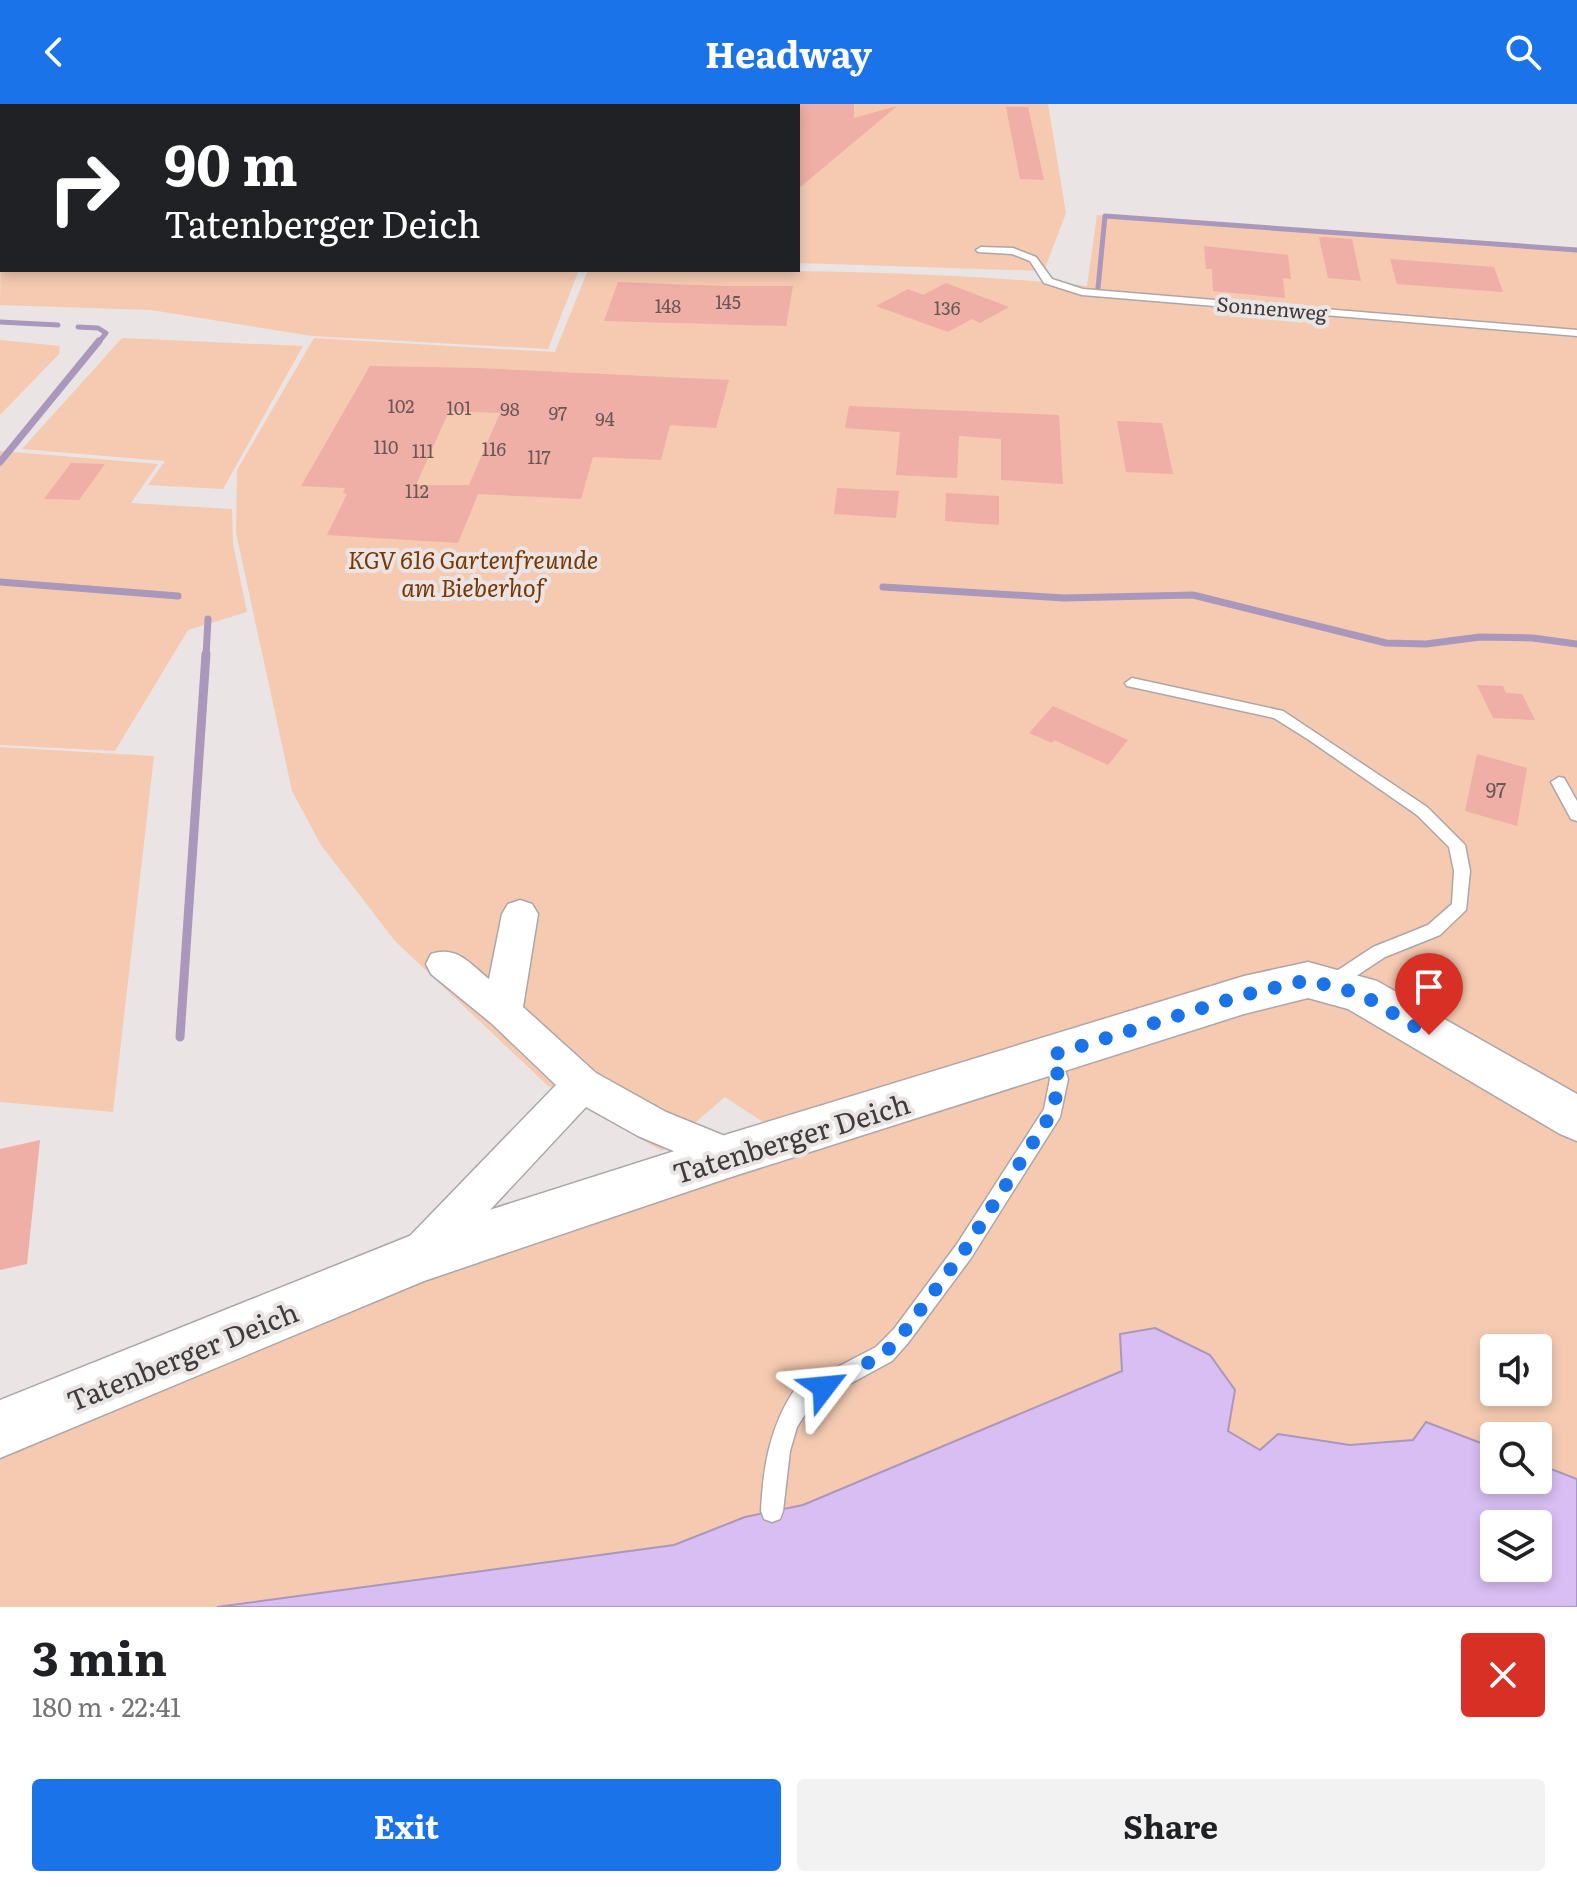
<!DOCTYPE html>
<html lang="en">
<head>
<meta charset="utf-8">
<style>
	body { margin:0; font-family:Literata,serif; background:#f2f2f2; color:#202124; height:100vh; display:flex; flex-direction:column; font-size:30px; white-space:nowrap }
	* { box-sizing:border-box; margin:0 }
	p { font-size:26px; color:#757577 }
	.icon { flex:none; width:44px; height:44px; fill:none; stroke:currentColor; stroke-width:2; stroke-linecap:round; stroke-linejoin:round }
	.map { position:relative; height:1503px; overflow:hidden }
	.details { display:flex; flex-direction:column; background:#fff; flex:1 }
	.details>* { flex:none }
	.banner { position:absolute; left:0px; top:0px; width:800px; height:168px; box-shadow:0 4px 12px #0003; background:#202124; color:#fff; overflow:hidden }
	.tools { position:absolute; left:1480px; top:1230px; display:grid; gap:16px }
	.tools a { display:grid; place-items:center; width:72px; height:72px; border-radius:8px; background:#fff; box-shadow:0 4px 12px #0003; font-size:40px }
	.pin { position:absolute; display:grid; place-items:center; width:68px; height:68px; color:#fff; margin:-82px -34px; border-radius:50% 50% 50% 0; rotate:-45deg; box-shadow:0 0 8px #0007 }
	.pin .icon { rotate:45deg }
	.me { position:absolute; width:88px; margin:-44px; rotate:61deg; stroke-linejoin:round; filter:drop-shadow(0 0 6px #0008) }
	.turn { display:flex; align-items:center; gap:28px; height:168px; padding:0 32px; font-size:36px }
	.turn .icon { width:104px; height:104px; stroke-width:2.5 }
	.turn b { display:block; font-size:56px; line-height:68px }
	.round { display:grid; place-items:center; flex:none; width:84px; height:84px; border-radius:8px; background:#f2f2f2 }
	.head { display:flex; align-items:center; justify-content:space-between; height:136px; padding:0 32px }
	h1 { font-size:48px; font-weight:700; line-height:60px }
	.action { display:flex; gap:16px; margin-top:auto; padding:16px 32px }
	.action a { flex:1; height:92px; border-radius:8px; background:#1a73e8; color:#fff; font-size:32px; font-weight:700; line-height:92px; text-align:center }
	.action a+a { background:#f2f2f2; color:#202124 }
	header { display:flex; justify-content:space-between; align-items:center; height:104px; padding:0 32px; background:#1a73e8; color:#fff; font-size:36px; font-weight:700 }
	.map>svg:first-child { display:block }
	.green { fill:#f5cab1; fill-rule:evenodd }
	.water { fill:#d8bef3; stroke:#aa97bc; stroke-width:2; fill-rule:evenodd }
	.lines { fill:none; stroke-linecap:round; stroke-linejoin:round }
	.stream-far2 { stroke:#aa97bc; stroke-width:5 }
	.stream-far1 { stroke:#aa97bc; stroke-width:7 }
	.stream { stroke:#aa97bc; stroke-width:9 }
	.building { fill:#efaea6; fill-rule:evenodd }
	.service-casing { stroke:#aca6a8; stroke-width:3 }
	.minor-casing { stroke:#aca6a8; stroke-width:3 }
	.tertiary-casing { stroke:#aca6a8; stroke-width:3 }
	.service { fill:#fff; fill-rule:evenodd }
	.minor { fill:#fff; fill-rule:evenodd }
	.tertiary { fill:#fff; fill-rule:evenodd }
	.route { stroke:#1a73e8; stroke-width:14; stroke-dasharray:0 25.2 }
	.labels { text-anchor:middle; dominant-baseline:central; stroke-width:8; stroke-linejoin:round; paint-order:stroke }
	.far-number-label { font-size:18px; fill:#6a5856 }
	.far-street-label { font-size:20px; fill:#3e3b3c; stroke:#eae4e5 }
	.number-label { font-size:20px; fill:#6a5856 }
	.park-label { font-size:24px; font-style:italic; fill:#793800; stroke:#eae4e5 }
	.near-street-label { font-size:28px; fill:#3e3b3c; stroke:#eae4e5 }
</style>
</head>
<body>
<header><svg class="icon" aria-label="back" viewBox="0 0 24 24"><path d="M15 5l-7 7 7 7"/></svg>Headway<svg class="icon" aria-label="search" viewBox="0 0 24 24"><circle cx="10" cy="10" r="6"/><path d="M15 15l6 6"/></svg></header>
<div class="map">
<svg width="1577" height="1503" viewBox="0 0 1577 1503">
	<rect width="100%" height="100%" fill="#eae4e5"/>
	<path class="green" d="M 71,0 L 1048,0 L 1066,109 L 1044,167 L 798,159 L 798,2 L 70,2 Z
		M 2,79 L 2,166 L 579,166 L 548,245 L 312,232 L 151,206 L 0,201 Z
		M 1097,111 L 1577,146 L 1577,1375 L 1538,1360 L 1538,1332 L 1494,1332 L 1494,1344 L 1426,1318 L 1413,1336 L 1350,1341 L 1278,1330 L 1261,1347 L 1228,1328 L 1235,1286 L 1120,1230 L 1123,1267 L 802,1401 L 745,1414 L 674,1441 L 217,1503 L 0,1503 L 0,1350 L 336,1204 L 801,1043 L 725,993 L 662,1047 L 547,981 L 395,837 L 321,741 L 292,687 L 236,429 L 237,366 L 314,234 L 555,248 L 588,166 C 753,166 922,165 1087,182 ZM 1494,1244 L 1538,1244 L 1538,1288 L 1494,1288 Z
		M 122,234 L 303,242 L 223,385 L 148,381 L 165,357 L 22,345 Z
		M 0,236 L 60,242 L 59,250 L 0,311 Z
		M 0,347 L 158,360 L 131,399 L 232,405 L 233,440 L 247,508 L 188,526 L 115,647 L 0,641 Z
		M 0,643 L 154,652 L 113,1008 L 0,998 Z"/>
	<path class="water" d="M 1155,1224 L 1210,1251 L 1235,1286 L 1228,1327 L 1260,1346 L 1278,1330 L 1350,1341 L 1413,1336 L 1426,1318 L 1494,1344 L 1494,1376 L 1538,1376 L 1538,1360 L 1577,1375 L 1577,1503 L 217,1503 L 674,1441 L 745,1413 L 803,1401 L 1122,1267 L 1120,1230 ZM 1494,1420 L 1538,1420 L 1538,1464 L 1494,1464 Z"/>
	<g class="lines">
		<path class="stream-far2" d="M 1098,184 L 1105,112 L 1577,146
			M 0,218 L 58,221
			M 78,223 L 98,224 L 106,229 L 98,239"/>
		<path class="stream-far1" d="M 0,358 L 99,237
			M 0,478 L 178,492
			M 883,483 L 1064,494 L 1193,491 L 1386,539 L 1426,540 L 1480,533 L 1533,534 L 1577,540
			M 206,552 L 208,515"/>
		<path class="stream" d="M 180,933 L 206,550"/>
	</g>
	<path class="building" d="M 798,0 L 854,0 L 854,14 L 897,2 L 798,85 Z
		M 1006,3 L 1028,3 L 1044,76 L 1020,75 Z
		M 1323,133 L 1352,135 L 1361,177 L 1328,174 L 1319,134 Z
		M 1204,142 L 1288,151 L 1291,175 L 1283,174 L 1285,194 L 1213,187 L 1212,165 L 1206,165 Z
		M 1390,155 L 1494,163 L 1503,188 L 1397,180 Z
		M 618,178 L 722,182 L 793,182 L 786,222 L 604,217 Z
		M 946,179 L 1009,203 L 980,219 L 972,215 L 948,228 L 876,202 L 908,185 L 923,191 Z
		M 370,262 L 478,264 L 729,276 L 716,324 L 670,321 L 661,356 L 593,353 L 581,395 L 478,390 L 458,439 L 327,431 L 347,390 L 343,389 L 345,384 L 301,382 ZM 449,307 L 500,309 L 469,381 L 416,381 Z
		M 849,302 L 1059,311 L 1063,380 L 1001,376 L 1001,335 L 959,332 L 957,374 L 896,371 L 900,328 L 845,324 Z
		M 1117,317 L 1162,319 L 1173,370 L 1126,368 Z
		M 71,359 L 105,360 L 79,396 L 44,395 Z
		M 837,384 L 899,387 L 896,414 L 834,410 Z
		M 946,389 L 999,392 L 999,421 L 945,417 Z
		M 1477,581 L 1503,582 L 1506,589 L 1522,590 L 1535,616 L 1493,614 Z
		M 1053,602 L 1128,636 L 1108,661 L 1054,636 L 1052,639 L 1029,629 Z
		M 1477,650 L 1527,664 L 1517,722 L 1465,707 Z
		M 40,1036 L 27,1160 L 0,1166 L 0,1045 Z"/>
	<g class="lines">
		<defs>
			<path id="service" d="M 981,143 L 1013,144 L 1036,153 L 1052,175 L 1083,185 L 1577,226 L 1577,232 L 1082,191 L 1044,179 L 1030,157 L 1012,150 L 978,148 L 976,146 Z
				M 1132,574 L 1283,607 L 1427,703 L 1465,741 L 1470,767 L 1466,806 L 1440,831 L 1385,853 L 1335,886 L 1329,888 L 1323,886 L 1320,881 L 1323,876 L 1373,843 L 1428,821 L 1452,800 L 1454,767 L 1449,743 L 1417,711 L 1309,636 L 1274,614 L 1127,582 L 1125,579 Z
				M 1559,673 L 1564,674 L 1577,697 L 1577,717 L 1571,715 L 1551,678 Z
				M 1052,943 L 1058,946 L 1068,975 L 1060,1013 L 971,1154 L 908,1239 L 892,1257 L 811,1301 L 797,1323 L 790,1347 L 783,1407 L 780,1415 L 772,1418 L 764,1415 L 761,1407 C 763,1363 770,1322 795,1285 L 876,1243 L 894,1225 L 957,1140 L 1044,1005 L 1050,975 L 1043,951 L 1046,946 Z"/>
			<path id="minor" d="M 520,796 L 532,800 L 538,810 L 523,903 L 596,969 L 666,1008 L 742,1039 L 748,1052 L 742,1065 L 728,1070 L 638,1032 L 586,1003 L 434,1166 L 419,1172 L 404,1166 L 397,1152 L 404,1138 L 556,981 L 491,919 L 431,870 L 426,860 L 431,850 C 457,841 470,860 489,875 L 502,810 L 508,800 Z"/>
			<path id="tertiary" d="M 1308,858 L 1377,877 L 1577,990 L 1577,1037 L 1560,1030 L 1348,905 L 1308,894 L 1244,910 L 728,1074 L 424,1177 L 0,1354 L 0,1296 L 417,1129 L 728,1030 L 1244,872 Z"/>
		</defs>
		<use href="#service" class="service-casing"/>
		<use href="#minor" class="minor-casing"/>
		<use href="#tertiary" class="tertiary-casing"/>
		<use href="#service" class="service"/>
		<use href="#minor" class="minor"/>
		<use href="#tertiary" class="tertiary"/>
	</g>
	<g class="lines">
		<path class="route" d="M 824,1283 L 884,1250 L 901,1232 L 964,1147 L 1053,1007 L 1059,975 L 1052,951 L 1244,891 L 1308,876 L 1361,890 L 1429,931"/>
	</g>
	<g class="labels">
		<g class="far-number-label">
			<text x="728" y="197">145</text>
			<text x="668" y="201">148</text>
			<text x="947" y="203">136</text>
			<text x="401" y="301">102</text>
			<text x="459" y="303">101</text>
			<text x="510" y="304">98</text>
			<text x="558" y="308">97</text>
			<text x="605" y="314">94</text>
			<text x="386" y="342">110</text>
			<text x="494" y="344">116</text>
			<text x="423" y="346">111</text>
			<text x="539" y="352">117</text>
			<text x="417" y="386">112</text>
		</g>
		<g class="far-street-label">
			<text transform="translate(1272 203) rotate(5)">Sonnenweg</text>
		</g>
		<g class="number-label">
			<text x="1496" y="685">97</text>
		</g>
		<g class="park-label">
			<text x="473" y="454">KGV 616 Gartenfreunde<tspan x="473" dy="28">am Bieberhof</tspan></text>
		</g>
		<g class="near-street-label">
			<text transform="translate(791 1033) rotate(-17)">Tatenberger Deich</text>
			<text transform="translate(182 1251) rotate(-22)">Tatenberger Deich</text>
		</g>
	</g>
</svg>
<div class="tools">
<a><svg class="icon" aria-label="sound" viewBox="0 0 24 24"><path d="M4 9h4l5-4v14l-5-4H4zM17 9q2 3 0 6"/></svg></a>
<a><svg class="icon" aria-label="search" viewBox="0 0 24 24"><circle cx="10" cy="10" r="6"/><path d="M15 15l6 6"/></svg></a>
<a><svg class="icon" aria-label="layers" viewBox="0 0 24 24"><path d="M12 4l9 5-9 5-9-5zM3 14l9 5 9-5"/></svg></a>
</div>
<div class="pin" style="left:1429px;top:931px;background:#d93025"><svg class="icon" aria-label="arrive" viewBox="0 0 24 24"><path d="M6 21V4h12l-3 4 3 4H6"/></svg></div>
<svg class="me" style="left:824px;top:1283px" viewBox="-20 -20 40 40"><path d="M0-17L14 15 0 8-14 15z" fill="#1a73e8" stroke="#fff" stroke-width="4"/></svg>
<div class="banner">
<div class="turn"><svg class="icon" aria-label="right" viewBox="0 0 24 24"><path d="M7 20v-9h11M14 6l5 5-5 5"/></svg><div><b>90 m</b>Tatenberger Deich</div></div>
</div>
</div>
<section class="details">
<div class="head"><div><h1>3 min</h1><p>180 m · 22:41</p></div><a class="round" style="background:#d93025;color:#fff"><svg class="icon" aria-label="close" viewBox="0 0 24 24"><path d="M6 6l12 12M18 6L6 18"/></svg></a></div>
<div class="action"><a>Exit</a><a>Share</a></div>
</section>
</body>
</html>
